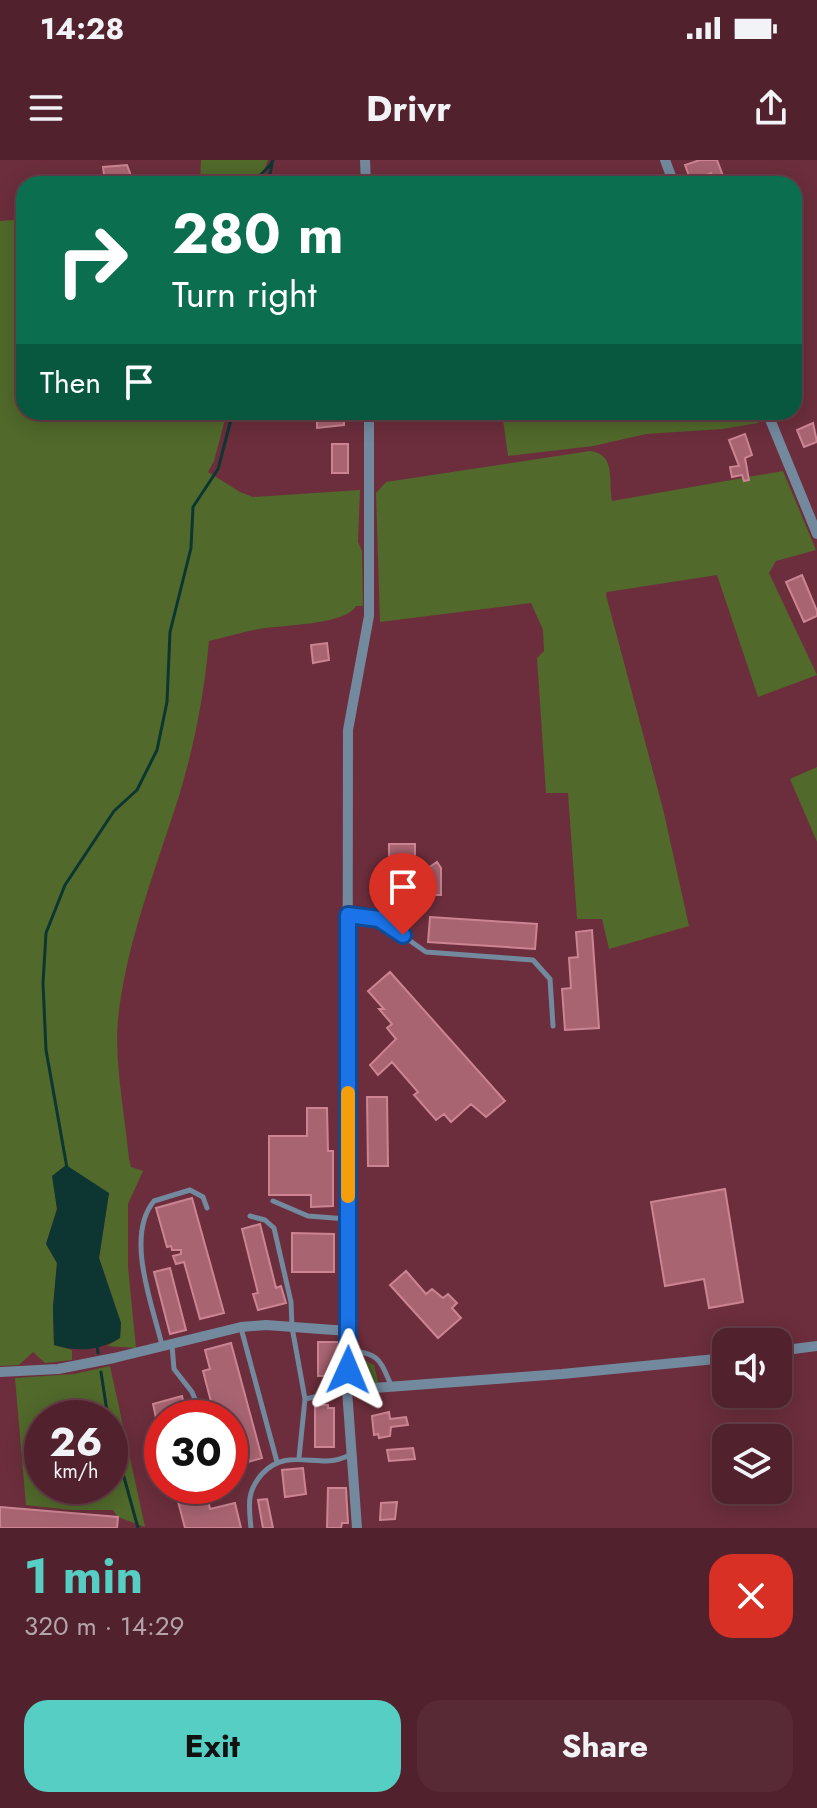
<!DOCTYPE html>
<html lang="en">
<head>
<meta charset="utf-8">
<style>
	body { margin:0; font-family:Jost,sans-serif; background:#572a35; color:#f1f3f6; height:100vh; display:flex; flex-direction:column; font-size:30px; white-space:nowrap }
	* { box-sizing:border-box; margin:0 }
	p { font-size:26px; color:#b4a4aa }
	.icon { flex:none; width:44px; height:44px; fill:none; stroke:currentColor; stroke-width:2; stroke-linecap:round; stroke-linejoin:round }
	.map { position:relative; height:1368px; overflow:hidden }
	.details { display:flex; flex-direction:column; background:#51222d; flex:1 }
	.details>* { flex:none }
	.guide { position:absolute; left:16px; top:16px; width:786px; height:244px; border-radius:24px; box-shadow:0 4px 20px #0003,0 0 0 2px #673f49; background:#0b6e4f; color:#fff; overflow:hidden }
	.tools { position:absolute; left:712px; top:1168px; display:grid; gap:16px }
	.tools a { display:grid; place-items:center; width:80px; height:80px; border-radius:16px; background:#51222d; box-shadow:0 4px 20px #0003,0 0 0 2px #673f49; font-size:40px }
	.speed { position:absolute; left:24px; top:1240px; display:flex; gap:16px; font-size:40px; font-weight:700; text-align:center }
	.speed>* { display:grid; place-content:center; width:104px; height:104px; border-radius:50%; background:#51222d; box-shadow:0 4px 20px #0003,0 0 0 2px #673f49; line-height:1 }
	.speed small { font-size:20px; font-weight:400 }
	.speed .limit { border:12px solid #d22; background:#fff; color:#111 }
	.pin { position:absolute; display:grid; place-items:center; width:68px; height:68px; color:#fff; margin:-82px -34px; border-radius:50% 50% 50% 0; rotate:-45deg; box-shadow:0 0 8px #0007 }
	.pin .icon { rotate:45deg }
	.me { position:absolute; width:88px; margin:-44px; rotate:1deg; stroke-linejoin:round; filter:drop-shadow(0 0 6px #0008) }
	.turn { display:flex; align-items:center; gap:28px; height:168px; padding:0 24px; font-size:36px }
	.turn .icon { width:104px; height:104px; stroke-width:2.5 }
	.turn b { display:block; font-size:56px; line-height:68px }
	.then { display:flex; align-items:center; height:76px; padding:0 24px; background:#0003; gap:16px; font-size:30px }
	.round { display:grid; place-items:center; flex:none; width:84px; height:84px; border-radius:24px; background:#572a35 }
	.head { display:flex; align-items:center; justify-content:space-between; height:136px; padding:0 24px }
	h1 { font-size:48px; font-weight:700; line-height:60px; color:#56cec3 }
	.button { display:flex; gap:16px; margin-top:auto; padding:16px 24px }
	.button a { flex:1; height:92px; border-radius:24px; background:#56cec3; color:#111; font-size:32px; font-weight:700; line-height:92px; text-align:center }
	.button a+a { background:#572a35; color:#f1f3f6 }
	.status { display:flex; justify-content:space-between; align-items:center; height:56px; padding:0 40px; background:#51222d; direction:ltr }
	.status svg { height:22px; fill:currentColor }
	header { display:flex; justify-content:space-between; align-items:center; height:104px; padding:0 24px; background:#51222d; font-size:36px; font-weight:700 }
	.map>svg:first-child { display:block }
	.green { fill:#51692b; fill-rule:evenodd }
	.water { fill:#0d3632 }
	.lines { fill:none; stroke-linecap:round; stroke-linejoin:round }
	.stream { stroke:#0d3632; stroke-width:3 }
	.building { fill:#a96472; stroke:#cc8492; stroke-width:2 }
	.service { stroke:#73899e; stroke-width:5 }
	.minor { stroke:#73899e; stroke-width:10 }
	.route-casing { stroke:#114b97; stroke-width:20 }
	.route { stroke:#1a73e8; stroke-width:14 }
	.slow { stroke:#f59e0b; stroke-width:14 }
</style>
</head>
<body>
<div class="status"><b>14:28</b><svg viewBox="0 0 49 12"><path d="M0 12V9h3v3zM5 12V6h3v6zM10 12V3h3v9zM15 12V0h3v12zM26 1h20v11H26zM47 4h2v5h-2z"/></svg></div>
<header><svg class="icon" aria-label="menu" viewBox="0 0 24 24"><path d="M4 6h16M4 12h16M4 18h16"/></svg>Drivr<svg class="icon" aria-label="share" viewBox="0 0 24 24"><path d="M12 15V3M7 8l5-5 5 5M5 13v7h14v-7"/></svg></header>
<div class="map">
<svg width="817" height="1368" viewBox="0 0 817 1368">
	<rect width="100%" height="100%" fill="#6c2e3c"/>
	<path class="green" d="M 201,0 L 268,0 L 259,24 L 200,24 Z
		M 24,59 L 24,252 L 227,252 L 214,301 L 208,312 L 240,332 L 253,337 L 360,330 L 358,382 L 362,391 L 363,446 L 356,446 C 346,465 281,465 259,469 C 243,472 226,477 209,481 C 204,535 195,583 179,636 C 156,709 126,783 118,860 C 114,902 125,955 129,999 L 131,1007 L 143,1011 L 128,1044 L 128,1107 L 136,1188 L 107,1186 L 120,1178 L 121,1163 L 99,1098 L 109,1033 L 53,1016 L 57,1049 L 46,1084 L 57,1103 L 53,1147 L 54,1185 L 72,1190 L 72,1200 L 45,1203 L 33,1192 L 19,1205 L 0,1206 L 0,61 Z
		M 502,252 L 754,252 L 758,263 L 722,269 L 646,274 L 593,286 L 508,296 Z
		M 590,291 C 617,294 608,323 612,341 L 783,311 L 816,390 L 776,401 L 769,413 L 817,515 L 758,537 L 717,415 L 607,432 L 606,435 L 663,649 L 689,766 L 609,789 L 602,759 L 577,759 L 568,633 L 546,633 L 537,498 L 544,491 L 543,470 L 531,443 L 380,462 L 376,333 L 386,322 Z
		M 817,607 L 817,682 L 790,619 Z
		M 360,1198 L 374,1205 L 379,1225 L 365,1224 L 355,1216 L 355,1203 Z
		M 110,1206 L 145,1367 L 118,1357 L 113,1350 L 71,1350 L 26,1345 L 15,1218 L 74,1214 ZM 42,1258 L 110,1258 L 110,1326 L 42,1326 Z"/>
	<path class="water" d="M 66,1005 L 109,1033 L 99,1098 L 121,1163 L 120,1178 C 99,1191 77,1192 54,1185 L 53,1147 L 57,1103 L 46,1084 L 57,1049 L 52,1016 Z"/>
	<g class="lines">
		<path class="stream" d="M 253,24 C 258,14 270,9 273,0
			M 268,24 L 272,4
			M 67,1008 L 46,890 L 43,823 L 46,773 L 65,725 L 114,651 L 137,630 L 157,590 L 167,542 L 170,472 L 191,388 L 193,347 L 218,309 L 233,252
			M 97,1185 L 98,1193
			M 101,1212 L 108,1258
			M 110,1266 L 138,1368"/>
	</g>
	<path class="building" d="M 700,0 L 717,0 L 723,16 L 713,20 L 711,13 L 691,21 L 685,5 Z
		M 127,5 L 130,13 L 129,22 L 105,23 L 103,7 Z
		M 317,256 L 344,256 L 344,265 L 317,268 Z
		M 813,263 L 817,282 L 804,287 L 797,270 Z
		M 745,274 L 752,295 L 745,298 L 749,320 L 744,321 L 742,315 L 732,317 L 730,307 L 739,306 L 729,280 Z
		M 332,284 L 348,284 L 348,313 L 332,313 Z
		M 802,415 L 817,451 L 817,456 L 804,462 L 786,422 Z
		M 327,483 L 329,500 L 313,503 L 311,485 Z
		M 389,684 L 415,684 L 415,710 L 425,710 L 437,702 L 441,708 L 441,735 L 403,735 L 404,747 L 390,747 L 389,729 L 385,729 L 385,719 L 389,719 Z
		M 430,757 L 537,764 L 535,789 L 428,782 Z
		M 592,770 L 599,868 L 565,870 L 562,829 L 571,828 L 569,798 L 578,797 L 576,772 Z
		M 390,812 L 505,941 L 486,957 L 471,944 L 451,962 L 444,954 L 436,960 L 414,935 L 418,932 L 392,902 L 378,915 L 370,905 L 396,879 L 387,868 L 392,864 L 379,849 L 384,849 L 368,831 Z
		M 367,937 L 387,937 L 388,1006 L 368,1006 Z
		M 307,948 L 327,948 L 328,991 L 333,991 L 333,1046 L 311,1047 L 311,1035 L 269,1035 L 269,976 L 307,976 Z
		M 725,1029 L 743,1142 L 709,1148 L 704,1119 L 665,1126 L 651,1042 Z
		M 192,1038 L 224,1153 L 200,1159 L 184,1102 L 176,1104 L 173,1096 L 181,1094 L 181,1090 L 172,1090 L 171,1086 L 167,1087 L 156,1048 Z
		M 260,1064 L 276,1128 L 281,1126 L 286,1143 L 258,1150 L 253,1134 L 258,1133 L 242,1069 Z
		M 292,1073 L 334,1074 L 334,1112 L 292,1112 Z
		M 170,1108 L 186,1170 L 170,1174 L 154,1112 Z
		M 406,1111 L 426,1134 L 432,1129 L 443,1138 L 448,1134 L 457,1143 L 452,1148 L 461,1158 L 438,1178 L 390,1125 Z
		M 318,1182 L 339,1182 L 339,1206 L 334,1206 L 334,1216 L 318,1216 Z
		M 231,1183 L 262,1298 L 237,1305 L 230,1280 L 230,1258 L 224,1258 L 223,1255 L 215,1257 L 203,1211 L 210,1209 L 205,1190 Z
		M 182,1236 L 187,1258 L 156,1258 L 153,1244 Z
		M 315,1245 L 328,1245 L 328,1248 L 334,1248 L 334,1287 L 315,1287 Z
		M 389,1252 L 390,1259 L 406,1257 L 408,1265 L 391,1267 L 390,1276 L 379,1278 L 378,1274 L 374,1275 L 372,1256 Z
		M 413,1288 L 415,1299 L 389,1301 L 387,1290 Z
		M 303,1308 L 306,1334 L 285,1337 L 282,1310 Z
		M 174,1326 L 205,1326 L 210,1349 L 235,1343 L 241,1368 L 185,1368 Z
		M 328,1328 L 346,1328 L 348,1363 L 342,1363 L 341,1368 L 327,1368 Z
		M 267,1339 L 273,1368 L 263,1368 L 258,1340 Z
		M 397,1342 L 395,1359 L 380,1360 L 381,1343 Z
		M 0,1347 L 118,1357 L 117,1368 L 0,1368 Z"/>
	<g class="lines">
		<path class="service" d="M 349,755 L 379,759 L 426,792 L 533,800 L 550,819 L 553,866
			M 273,1041 L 308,1056 L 347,1059
			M 250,1056 L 265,1060 L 274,1068 L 291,1142 L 292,1167 L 305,1239 L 299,1298
			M 241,1168 L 277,1302
			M 162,1185 C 152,1144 125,1076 154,1041 L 190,1030 L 203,1037 L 207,1048
			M 172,1185 L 174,1209 L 192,1232 L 203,1258
			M 348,1190 C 381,1194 379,1199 392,1227
			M 305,1239 L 347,1230
			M 251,1368 C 249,1346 246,1332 262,1314 C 281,1293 302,1301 327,1301 C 336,1301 344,1298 352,1294"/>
		<path class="minor" d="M 365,0 L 366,24
			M 665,0 L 674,24
			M 767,252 L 817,374
			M 778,1191 L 817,1186
			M 0,1212 L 58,1209 L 114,1198 L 241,1167 L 266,1165 L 348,1171
			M 347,1230 L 562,1214 L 726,1198
			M 357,1368 L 347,1230 L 348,570 L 369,456 L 369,252"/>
	</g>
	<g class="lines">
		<defs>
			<path id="route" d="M 348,1210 L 348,755 L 379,759 L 403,775"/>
		</defs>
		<use href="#route" class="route-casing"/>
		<use href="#route" class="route"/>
		<path class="slow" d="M 348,1036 L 348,933"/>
	</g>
</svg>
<div class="tools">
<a><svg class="icon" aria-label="sound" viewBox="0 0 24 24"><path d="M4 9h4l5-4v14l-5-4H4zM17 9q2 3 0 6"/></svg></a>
<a><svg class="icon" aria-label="layers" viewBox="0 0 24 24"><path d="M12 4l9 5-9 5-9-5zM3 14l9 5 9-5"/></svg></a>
</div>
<div class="speed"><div>26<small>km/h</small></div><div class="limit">30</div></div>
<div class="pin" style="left:403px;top:775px;background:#d93025"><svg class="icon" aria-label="arrive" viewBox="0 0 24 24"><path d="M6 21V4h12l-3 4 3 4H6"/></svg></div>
<svg class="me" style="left:348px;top:1210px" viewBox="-20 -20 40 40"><path d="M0-17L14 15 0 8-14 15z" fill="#1a73e8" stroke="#fff" stroke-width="4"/></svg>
<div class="guide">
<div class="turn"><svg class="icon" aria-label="right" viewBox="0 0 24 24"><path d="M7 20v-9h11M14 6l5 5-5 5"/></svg><div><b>280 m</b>Turn right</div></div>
<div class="then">Then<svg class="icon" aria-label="arrive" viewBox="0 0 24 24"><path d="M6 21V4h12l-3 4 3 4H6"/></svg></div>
</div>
</div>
<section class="details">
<div class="head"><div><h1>1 min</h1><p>320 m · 14:29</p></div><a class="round" style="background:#d93025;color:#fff"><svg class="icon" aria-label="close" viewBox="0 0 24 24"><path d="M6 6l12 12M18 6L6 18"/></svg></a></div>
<div class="button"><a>Exit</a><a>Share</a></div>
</section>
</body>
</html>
